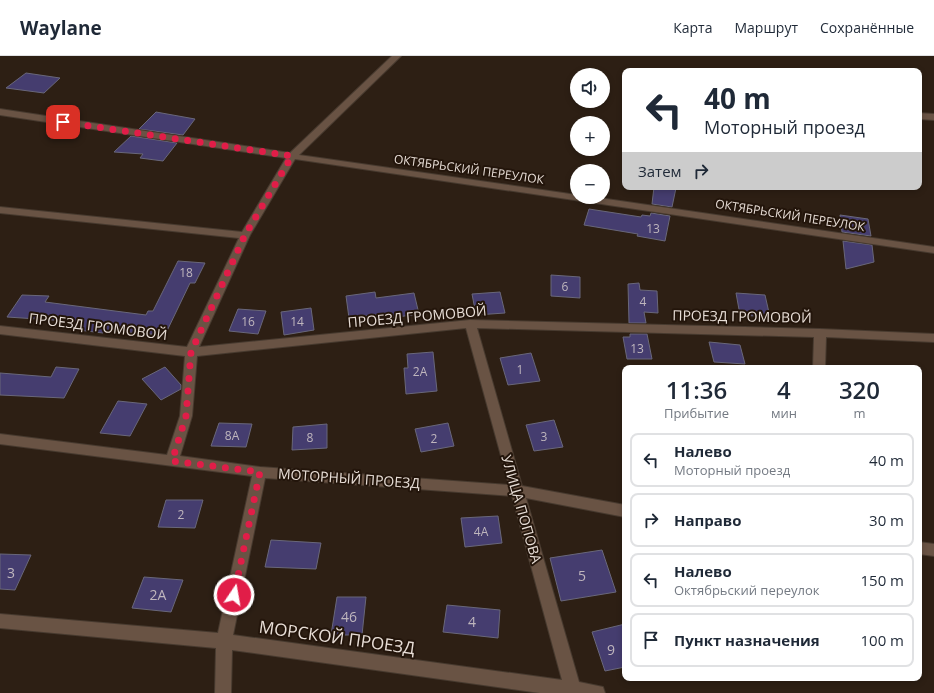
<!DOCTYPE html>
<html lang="ru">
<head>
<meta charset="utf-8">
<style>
	body { margin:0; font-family:"Open Sans",sans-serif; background:#f6f6f7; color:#1f2937; height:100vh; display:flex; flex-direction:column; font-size:15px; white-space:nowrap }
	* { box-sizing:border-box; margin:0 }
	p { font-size:13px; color:#747a83 }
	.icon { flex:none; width:22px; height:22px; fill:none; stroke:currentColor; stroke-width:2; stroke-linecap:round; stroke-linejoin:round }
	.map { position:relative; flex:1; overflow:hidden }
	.sheet { position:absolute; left:622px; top:309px; width:300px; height:316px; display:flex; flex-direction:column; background:#fff; border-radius:8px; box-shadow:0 2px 6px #0003 }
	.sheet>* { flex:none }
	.top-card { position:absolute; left:622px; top:12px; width:300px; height:122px; border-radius:8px; box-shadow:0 2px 6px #0003; background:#fff; color:#1f2937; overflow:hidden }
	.tools { position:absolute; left:570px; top:12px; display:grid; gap:8px }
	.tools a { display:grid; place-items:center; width:40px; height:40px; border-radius:50%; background:#fff; box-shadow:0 2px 6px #0003; font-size:20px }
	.pin { position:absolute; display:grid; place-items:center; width:34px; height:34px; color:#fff; margin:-17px; border-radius:8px; box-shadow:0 2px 6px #0006 }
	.me { position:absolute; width:44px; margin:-22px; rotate:12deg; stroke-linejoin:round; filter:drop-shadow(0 0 3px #0008) }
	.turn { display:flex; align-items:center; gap:14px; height:84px; padding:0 16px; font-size:18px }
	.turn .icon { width:52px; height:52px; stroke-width:2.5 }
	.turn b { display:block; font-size:28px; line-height:34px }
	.then { display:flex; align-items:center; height:38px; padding:0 16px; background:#0003; gap:8px; font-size:15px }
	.eta { display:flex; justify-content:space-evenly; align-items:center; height:68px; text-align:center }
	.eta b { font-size:24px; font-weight:600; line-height:28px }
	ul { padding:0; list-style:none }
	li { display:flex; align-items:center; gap:12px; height:54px; margin:0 8px 6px; padding:0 8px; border:2px solid #e0e1e3; border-radius:8px }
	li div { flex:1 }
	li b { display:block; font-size:15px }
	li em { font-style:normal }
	header { display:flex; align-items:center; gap:24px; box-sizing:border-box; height:56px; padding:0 20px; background:#fff; border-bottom:1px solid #e0e1e3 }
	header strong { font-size:19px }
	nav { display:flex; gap:22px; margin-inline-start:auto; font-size:14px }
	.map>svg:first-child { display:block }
	.building { fill:#453d6f; stroke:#69677a }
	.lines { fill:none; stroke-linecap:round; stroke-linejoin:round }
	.minor-casing { stroke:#473a2f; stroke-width:2 }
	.minor { fill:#695344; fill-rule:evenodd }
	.route { stroke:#e11d48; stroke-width:7; stroke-dasharray:0 12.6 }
	.labels { text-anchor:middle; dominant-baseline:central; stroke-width:4; stroke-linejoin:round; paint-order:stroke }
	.far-street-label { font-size:12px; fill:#e8ded7; stroke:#23150b }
	.number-label { font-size:12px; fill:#bfb6bd }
	.street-label { font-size:14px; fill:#e8ded7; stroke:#23150b }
	.near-number-label { font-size:14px; fill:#bfb6bd }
	.near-street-label { font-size:17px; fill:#e8ded7; stroke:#23150b }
</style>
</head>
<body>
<header>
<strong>Waylane</strong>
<nav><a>Карта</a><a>Маршрут</a><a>Сохранённые</a></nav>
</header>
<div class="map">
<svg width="934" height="637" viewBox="0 0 934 637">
	<rect width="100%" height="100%" fill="#2d1f14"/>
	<path class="building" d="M 26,17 L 60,22 L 44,37 L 6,32 Z
		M 156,56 L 195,63 L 183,79 L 139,73 Z
		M 131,80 L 177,87 L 163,105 L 140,102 L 143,98 L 114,96 Z
		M 654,131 L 676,132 L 672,151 L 652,148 Z
		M 589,153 L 641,161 L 642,159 L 650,160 L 651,157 L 670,160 L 665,185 L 637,180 L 638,178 L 584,169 Z
		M 840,159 L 868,163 L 871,180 L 842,176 Z
		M 843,185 L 872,189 L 874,206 L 846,213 Z
		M 178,205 L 205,207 L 195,227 L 190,227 L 165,279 L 105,275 L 103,277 L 62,272 L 67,265 L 7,261 L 22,239 L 49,240 L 45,246 L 146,259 L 148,255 L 153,255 Z
		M 551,219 L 580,221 L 580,242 L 551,240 Z
		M 639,227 L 640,234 L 657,235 L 658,257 L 644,256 L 646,267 L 629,267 L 628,228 Z
		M 375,236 L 376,242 L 414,237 L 419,258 L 390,262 L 389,257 L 349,262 L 346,240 Z
		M 500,236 L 505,257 L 476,259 L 472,238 Z
		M 736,237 L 765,239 L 770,261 L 740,259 Z
		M 311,252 L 314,274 L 284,279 L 281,256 Z
		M 238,253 L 266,255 L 258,278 L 229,275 Z
		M 630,278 L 647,278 L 652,303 L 627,303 L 623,281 L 630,281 Z
		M 709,286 L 740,289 L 745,308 L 714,306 Z
		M 433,296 L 437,335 L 406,338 L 404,312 L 408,312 L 407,298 Z
		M 531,297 L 540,325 L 508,329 L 500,302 Z
		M 56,311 L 79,313 L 64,342 L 0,339 L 0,317 L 51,321 Z
		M 165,311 L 181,329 L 181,333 L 161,344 L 142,323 Z
		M 118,345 L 147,348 L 130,380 L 100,377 Z
		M 554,364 L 563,391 L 534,395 L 526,369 Z
		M 219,367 L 252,368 L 246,391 L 211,390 Z
		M 448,367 L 454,390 L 421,396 L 415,373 Z
		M 327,368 L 327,392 L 292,394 L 293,371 Z
		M 166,444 L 203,444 L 195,472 L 158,471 Z
		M 498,460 L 502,487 L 465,491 L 461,462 Z
		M 271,484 L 321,487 L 316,513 L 265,511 Z
		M 602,494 L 616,536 L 561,545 L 550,502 Z
		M 0,498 L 31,499 L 15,534 L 0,533 Z
		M 144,521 L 183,524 L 171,556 L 132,552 Z
		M 337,541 L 366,541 L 362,579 L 331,579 Z
		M 447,549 L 500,554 L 498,582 L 443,576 Z
		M 625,568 L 625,611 L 605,615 L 592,576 Z"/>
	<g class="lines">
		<defs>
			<path id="minor" d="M 392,0 L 401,0 L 299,99 L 577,139 L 577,141 L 593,141 L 934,191 L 934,197 L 295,103 L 250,179 L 199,291 L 470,264 L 820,273 L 934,278 L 934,286 L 826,281 L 825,312 L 813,312 L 814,281 L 477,272 L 522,430 L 625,449 L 625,461 L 526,442 L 579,626 L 603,631 L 605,637 L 540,637 L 232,594 L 231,637 L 215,637 L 216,592 L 0,572 L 0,558 L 218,577 L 252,420 L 0,388 L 0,378 L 167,399 L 180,360 L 185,300 L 0,278 L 0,270 L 187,291 L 239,182 L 0,157 L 0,151 L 242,176 L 286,102 L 0,59 L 0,53 L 290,97 ZM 466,272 L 509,429 L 260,411 L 180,400 L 192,360 L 197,300 ZM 265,422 L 512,440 L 562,624 L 233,579 Z
				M 919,57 L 934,58 L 934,64 L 919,63 Z
				M 919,486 L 934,488 L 934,500 L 919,498 Z"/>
		</defs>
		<use href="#minor" class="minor-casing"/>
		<use href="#minor" class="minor"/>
	</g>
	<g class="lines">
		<path class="route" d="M 63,66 L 292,100 L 245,179 L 191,296 L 186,360 L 172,405 L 260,416 L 234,539"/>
	</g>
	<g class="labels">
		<g class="far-street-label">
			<text transform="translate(469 113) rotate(8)">ОКТЯБРЬСКИЙ ПЕРЕУЛОК</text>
			<text transform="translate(790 159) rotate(9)">ОКТЯБРЬСКИЙ ПЕРЕУЛОК</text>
		</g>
		<g class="number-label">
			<text x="653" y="172">13</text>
			<text x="186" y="216">18</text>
			<text x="565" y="230">6</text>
			<text x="643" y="245">4</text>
			<text x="248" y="265">16</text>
			<text x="297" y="265">14</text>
			<text x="637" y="292">13</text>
			<text x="520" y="313">1</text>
			<text x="420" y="315">2А</text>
			<text x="232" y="379">8А</text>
			<text x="544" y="380">3</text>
			<text x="310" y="381">8</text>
			<text x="434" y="382">2</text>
			<text x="181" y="458">2</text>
			<text x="481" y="475">4А</text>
		</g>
		<g class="street-label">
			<text transform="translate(417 260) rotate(-5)">ПРОЕЗД ГРОМОВОЙ</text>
			<text transform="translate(742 260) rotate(1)">ПРОЕЗД ГРОМОВОЙ</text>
			<text transform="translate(98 270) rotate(7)">ПРОЕЗД ГРОМОВОЙ</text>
			<text transform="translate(349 422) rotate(4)">МОТОРНЫЙ ПРОЕЗД</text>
			<text transform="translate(522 453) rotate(74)">УЛИЦА ПОПОВА</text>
		</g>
		<g class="near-number-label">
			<text x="11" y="516">3</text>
			<text x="582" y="519">5</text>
			<text x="158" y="538">2А</text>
			<text x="349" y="560">46</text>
			<text x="472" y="565">4</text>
			<text x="611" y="593">9</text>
		</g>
		<g class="near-street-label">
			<text transform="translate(337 581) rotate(8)">МОРСКОЙ ПРОЕЗД</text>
		</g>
	</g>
</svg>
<div class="tools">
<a><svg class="icon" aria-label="sound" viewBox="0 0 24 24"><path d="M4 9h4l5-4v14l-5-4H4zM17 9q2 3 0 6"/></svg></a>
<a>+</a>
<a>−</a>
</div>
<div class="pin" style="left:63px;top:66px;background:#d93025"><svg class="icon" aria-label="arrive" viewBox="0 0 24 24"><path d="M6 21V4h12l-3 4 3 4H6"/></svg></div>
<svg class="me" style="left:234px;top:539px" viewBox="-20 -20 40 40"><circle r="17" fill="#e11d48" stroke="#fff" stroke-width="3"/><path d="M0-11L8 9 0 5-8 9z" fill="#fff"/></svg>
<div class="top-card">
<div class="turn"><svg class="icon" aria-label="left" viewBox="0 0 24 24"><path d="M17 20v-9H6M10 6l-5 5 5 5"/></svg><div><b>40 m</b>Моторный проезд</div></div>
<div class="then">Затем<svg class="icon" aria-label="right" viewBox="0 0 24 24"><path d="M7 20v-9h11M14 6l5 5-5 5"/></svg></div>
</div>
<section class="sheet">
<div class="eta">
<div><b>11:36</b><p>Прибытие</p></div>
<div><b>4</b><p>мин</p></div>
<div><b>320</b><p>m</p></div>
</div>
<ul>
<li><svg class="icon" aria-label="left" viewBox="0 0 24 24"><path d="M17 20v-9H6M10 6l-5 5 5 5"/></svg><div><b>Налево</b><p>Моторный проезд</p></div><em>40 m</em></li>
<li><svg class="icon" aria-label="right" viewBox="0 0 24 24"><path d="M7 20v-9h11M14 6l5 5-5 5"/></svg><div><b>Направо</b></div><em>30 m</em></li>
<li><svg class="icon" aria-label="left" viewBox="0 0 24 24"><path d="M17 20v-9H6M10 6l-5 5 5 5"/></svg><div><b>Налево</b><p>Октябрьский переулок</p></div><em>150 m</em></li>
<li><svg class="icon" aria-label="arrive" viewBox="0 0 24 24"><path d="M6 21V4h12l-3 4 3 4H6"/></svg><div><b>Пункт назначения</b></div><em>100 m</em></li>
</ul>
</section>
</div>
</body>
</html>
